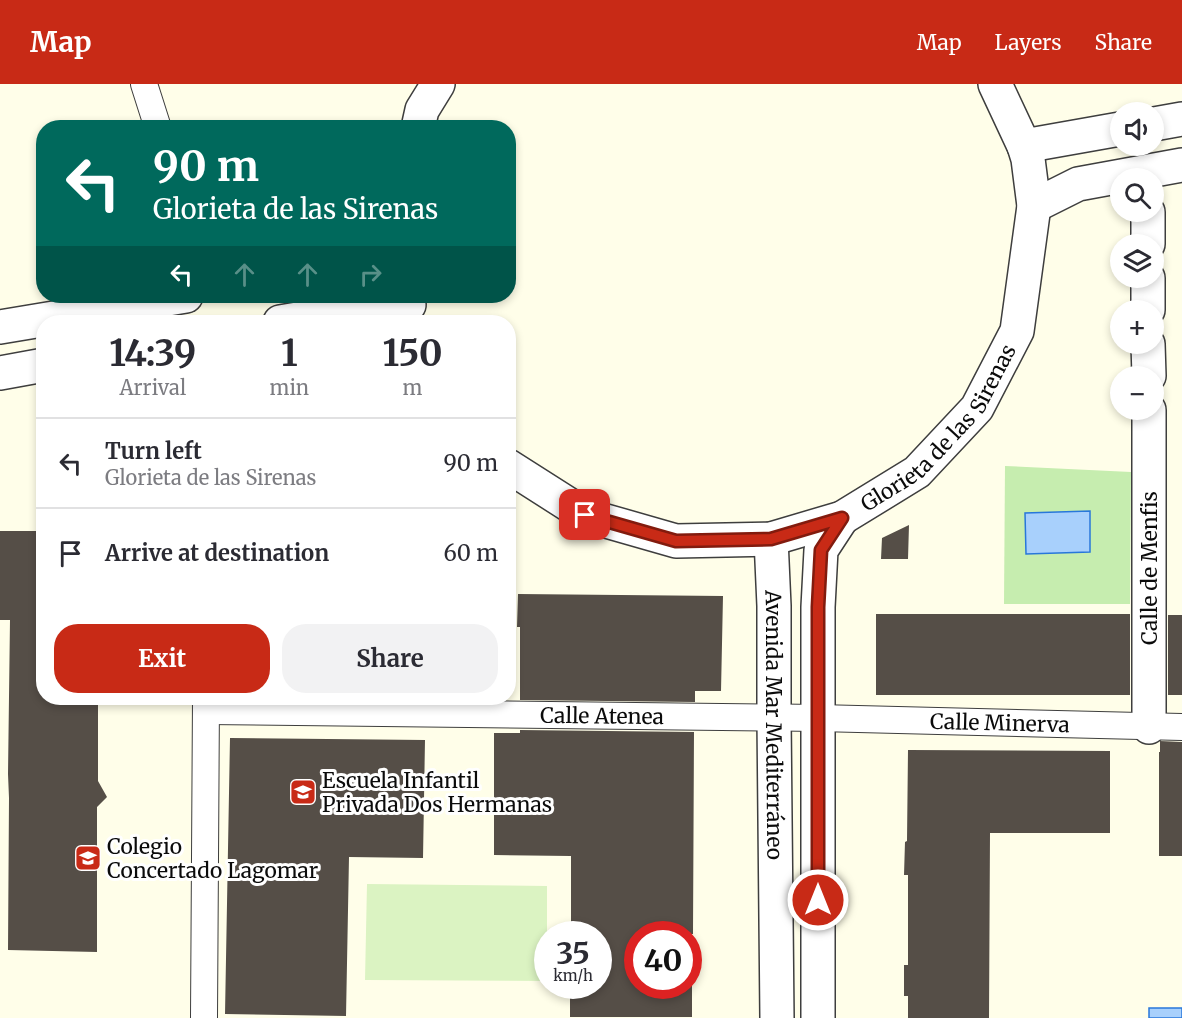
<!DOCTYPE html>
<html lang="en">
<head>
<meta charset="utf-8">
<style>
	body { margin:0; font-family:Merriweather,serif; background:#f2f2f3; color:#2b2b33; height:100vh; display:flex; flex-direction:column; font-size:22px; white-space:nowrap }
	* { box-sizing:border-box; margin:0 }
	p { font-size:20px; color:#7c7c81 }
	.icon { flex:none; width:33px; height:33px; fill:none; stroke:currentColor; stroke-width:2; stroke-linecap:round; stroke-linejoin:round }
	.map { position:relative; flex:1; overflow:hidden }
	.sheet { position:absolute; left:36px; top:231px; width:480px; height:390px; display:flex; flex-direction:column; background:#fff; border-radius:24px; box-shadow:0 3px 9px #0003 }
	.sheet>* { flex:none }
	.guide { position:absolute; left:36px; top:36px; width:480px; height:183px; border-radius:24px; box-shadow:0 3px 9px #0003; background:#00695c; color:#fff; overflow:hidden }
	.buttons { position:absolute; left:1110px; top:18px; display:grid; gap:12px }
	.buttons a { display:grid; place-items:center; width:54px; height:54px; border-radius:50%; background:#fff; box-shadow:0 3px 9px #0003; font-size:30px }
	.speed { position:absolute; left:534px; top:837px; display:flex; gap:12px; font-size:30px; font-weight:700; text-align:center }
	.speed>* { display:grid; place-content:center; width:78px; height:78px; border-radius:50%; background:#fff; box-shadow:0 3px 9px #0003; line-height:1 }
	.speed small { font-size:15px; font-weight:400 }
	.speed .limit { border:9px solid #d22; background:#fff; color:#111 }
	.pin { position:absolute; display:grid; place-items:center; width:51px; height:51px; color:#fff; margin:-26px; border-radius:12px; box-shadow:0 3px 9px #0006 }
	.me { position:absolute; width:66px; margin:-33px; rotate:0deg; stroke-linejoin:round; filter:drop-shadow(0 0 4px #0008) }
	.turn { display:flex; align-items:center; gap:21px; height:126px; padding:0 18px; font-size:27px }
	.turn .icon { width:78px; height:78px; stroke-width:2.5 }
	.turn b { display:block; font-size:42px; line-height:51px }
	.lanes { display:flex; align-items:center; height:57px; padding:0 18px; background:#0003; justify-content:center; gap:30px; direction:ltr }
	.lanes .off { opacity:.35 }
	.eta { display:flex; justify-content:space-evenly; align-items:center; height:102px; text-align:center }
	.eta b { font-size:36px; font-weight:700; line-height:42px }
	.primary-button { display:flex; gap:12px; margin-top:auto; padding:12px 18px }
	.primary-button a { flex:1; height:69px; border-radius:24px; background:#c82a16; color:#fff; font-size:24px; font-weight:700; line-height:69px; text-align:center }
	.primary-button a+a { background:#f2f2f3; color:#2b2b33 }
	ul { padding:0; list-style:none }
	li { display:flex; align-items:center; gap:18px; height:90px; padding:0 18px; border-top:2px solid #e1e1e2 }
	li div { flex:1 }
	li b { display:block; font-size:22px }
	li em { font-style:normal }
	header { display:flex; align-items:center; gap:36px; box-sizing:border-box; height:84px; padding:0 30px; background:#c82a16; color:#fff }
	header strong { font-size:28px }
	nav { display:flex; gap:33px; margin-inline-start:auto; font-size:21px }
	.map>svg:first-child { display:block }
	.green { fill:#c6edaf }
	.pitch { fill:#dbf3c2 }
	.water { fill:#a8d0fc; stroke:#2877da; stroke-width:1.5 }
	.building { fill:#554e47 }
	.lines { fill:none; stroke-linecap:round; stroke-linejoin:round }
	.pedestrian-casing { stroke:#3e3e3e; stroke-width:28 }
	.minor-casing { stroke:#3e3e3e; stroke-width:36 }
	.tertiary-casing { stroke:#3e3e3e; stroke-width:36 }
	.pedestrian { stroke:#fff; stroke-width:26 }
	.minor { stroke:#fff; stroke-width:33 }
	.tertiary { stroke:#fff; stroke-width:33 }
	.route-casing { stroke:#821b0e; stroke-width:15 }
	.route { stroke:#c82a16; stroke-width:10 }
	.labels { text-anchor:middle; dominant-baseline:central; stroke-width:6; stroke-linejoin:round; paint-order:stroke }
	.street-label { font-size:21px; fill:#0b0b0b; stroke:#fff }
	.poi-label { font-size:21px; fill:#0b0b0b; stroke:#fff; text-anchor:start }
</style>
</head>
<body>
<header>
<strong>Map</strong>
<nav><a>Map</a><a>Layers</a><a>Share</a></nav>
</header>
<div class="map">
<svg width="1182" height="934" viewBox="0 0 1182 934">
	<rect width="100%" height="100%" fill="#fffee9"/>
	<path class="green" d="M 1005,382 L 1131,388 L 1130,520 L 1004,520 Z"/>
	<path class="pitch" d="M 367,800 L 547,802 L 547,897 L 365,896 Z"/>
	<path class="water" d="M 1090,427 L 1090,468 L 1026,470 L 1025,429 Z
		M 1149,924 L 1182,924 L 1182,934 L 1149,934 Z"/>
	<path class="building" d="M 909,441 L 908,475 L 881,475 L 882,454 Z
		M 0,447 L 44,447 L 44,614 L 98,614 L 98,697 L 107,713 L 97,723 L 97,868 L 8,866 L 9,714 L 8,690 L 10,536 L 0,536 Z
		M 518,510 L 723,512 L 721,607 L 695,607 L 695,618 L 520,616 L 520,543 L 517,543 Z
		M 876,530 L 1130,530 L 1130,611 L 876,611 Z
		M 1168,531 L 1182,531 L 1182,611 L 1168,611 Z
		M 520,646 L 694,648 L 693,850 L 638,850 L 638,902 L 692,902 L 692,933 L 570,933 L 570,902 L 598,902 L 598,850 L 571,850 L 571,772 L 494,771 L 494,649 L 520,649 Z
		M 230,654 L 425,656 L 423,774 L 349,773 L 346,932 L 225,930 Z
		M 1160,657 L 1182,658 L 1182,772 L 1159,772 L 1159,668 L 1160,668 Z
		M 908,666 L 1110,667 L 1110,749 L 990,749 L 989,934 L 908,934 L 908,912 L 904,912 L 904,881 L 908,881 L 908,791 L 904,791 L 905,758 L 907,757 Z"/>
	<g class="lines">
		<defs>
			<g id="pedestrian">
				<path d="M 144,0 L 158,44"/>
				<path id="s1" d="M 206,627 L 818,634 L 1182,643"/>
				<path d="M 204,934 L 206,614"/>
			</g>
			<path id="minor" d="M 1148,128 L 1148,160
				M 1148,194 L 1148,226
				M 1148,260 L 1149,292
				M 1149,326 L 1149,643"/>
			<g id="tertiary">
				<path d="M 1154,40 L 1182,35"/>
				<path d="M 418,44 L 422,26 L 438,0"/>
				<path d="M 1024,62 L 1120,45"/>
				<path d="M 1034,122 L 1078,100 L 1182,81"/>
				<path d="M 280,238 L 362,224 L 409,221"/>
				<path d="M 0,243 L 186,212"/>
				<path d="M 0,289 L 44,281"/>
				<path id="s2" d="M 508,382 L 585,431 L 676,457 L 771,455 L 842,434 L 917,388 L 977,324 L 1017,247 L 1034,122 L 1028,75 L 1024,62 L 995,0"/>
				<path id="s3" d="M 771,455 L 774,522 L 774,634 L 777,934"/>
				<path d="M 818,934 L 818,523 L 821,466 L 842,434"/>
			</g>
		</defs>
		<use href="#pedestrian" class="pedestrian-casing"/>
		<use href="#minor" class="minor-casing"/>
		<use href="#tertiary" class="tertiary-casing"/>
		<use href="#pedestrian" class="pedestrian"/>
		<use href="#minor" class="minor"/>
		<use href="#tertiary" class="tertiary"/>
	</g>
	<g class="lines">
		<defs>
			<path id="route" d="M 585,431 L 676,457 L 771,455 L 842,434 L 821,466 L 818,523 L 818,816"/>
		</defs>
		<use href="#route" class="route-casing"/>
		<use href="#route" class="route"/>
	</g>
	<defs>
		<symbol id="school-square" viewBox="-11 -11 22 22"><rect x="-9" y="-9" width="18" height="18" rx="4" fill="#c82a16" stroke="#fff"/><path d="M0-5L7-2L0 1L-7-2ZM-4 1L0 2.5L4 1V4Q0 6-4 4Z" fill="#fff"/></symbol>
	</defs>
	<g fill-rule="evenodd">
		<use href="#school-square" x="288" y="693" width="30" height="30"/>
		<use href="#school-square" x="73" y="759" width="30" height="30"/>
	</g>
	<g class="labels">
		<g class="street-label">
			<text stroke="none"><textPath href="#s2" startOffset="490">Glorieta de las Sirenas</textPath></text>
			<text transform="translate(1149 484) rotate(-90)">Calle de Menfis</text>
			<text stroke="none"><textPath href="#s1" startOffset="396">Calle Atenea</textPath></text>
			<text stroke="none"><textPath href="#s1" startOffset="794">Calle Minerva</textPath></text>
			<text stroke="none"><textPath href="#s3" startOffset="186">Avenida Mar Mediterráneo</textPath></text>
		</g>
		<g class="poi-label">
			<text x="322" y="696">Escuela Infantil<tspan x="322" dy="24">Privada Dos Hermanas</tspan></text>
			<text x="107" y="762">Colegio<tspan x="107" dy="24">Concertado Lagomar</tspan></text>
		</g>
	</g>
</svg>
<div class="buttons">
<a><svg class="icon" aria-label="sound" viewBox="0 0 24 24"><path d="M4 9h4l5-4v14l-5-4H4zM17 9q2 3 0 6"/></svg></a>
<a><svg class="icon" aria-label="search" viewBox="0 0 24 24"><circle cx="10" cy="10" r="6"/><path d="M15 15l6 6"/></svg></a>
<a><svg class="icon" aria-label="layers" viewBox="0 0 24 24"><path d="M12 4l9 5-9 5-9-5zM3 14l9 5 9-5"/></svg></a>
<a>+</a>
<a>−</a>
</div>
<div class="speed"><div>35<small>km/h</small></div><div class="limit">40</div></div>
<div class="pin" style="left:585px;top:431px;background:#d93025"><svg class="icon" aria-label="arrive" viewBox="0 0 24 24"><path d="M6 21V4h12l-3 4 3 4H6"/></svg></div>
<svg class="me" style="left:818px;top:816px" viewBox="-20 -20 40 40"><circle r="17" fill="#c82a16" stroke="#fff" stroke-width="3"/><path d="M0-11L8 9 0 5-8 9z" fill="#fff"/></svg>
<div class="guide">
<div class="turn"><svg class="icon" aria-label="left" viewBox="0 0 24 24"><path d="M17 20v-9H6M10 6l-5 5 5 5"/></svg><div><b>90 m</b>Glorieta de las Sirenas</div></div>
<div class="lanes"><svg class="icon" aria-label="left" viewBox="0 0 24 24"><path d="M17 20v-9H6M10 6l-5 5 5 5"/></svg><svg class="icon off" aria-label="ahead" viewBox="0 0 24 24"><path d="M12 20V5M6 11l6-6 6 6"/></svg><svg class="icon off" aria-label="ahead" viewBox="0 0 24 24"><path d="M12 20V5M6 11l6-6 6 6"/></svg><svg class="icon off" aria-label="right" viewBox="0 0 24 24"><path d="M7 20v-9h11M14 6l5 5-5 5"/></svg></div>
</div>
<section class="sheet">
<div class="eta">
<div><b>14:39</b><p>Arrival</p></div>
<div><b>1</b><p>min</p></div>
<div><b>150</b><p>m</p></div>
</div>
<ul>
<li><svg class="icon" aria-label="left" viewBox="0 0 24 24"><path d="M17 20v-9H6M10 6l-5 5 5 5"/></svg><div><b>Turn left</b><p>Glorieta de las Sirenas</p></div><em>90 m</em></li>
<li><svg class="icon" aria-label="arrive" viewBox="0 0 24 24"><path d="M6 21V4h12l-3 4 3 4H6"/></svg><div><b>Arrive at destination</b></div><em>60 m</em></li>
</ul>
<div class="primary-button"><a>Exit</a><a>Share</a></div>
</section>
</div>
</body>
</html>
